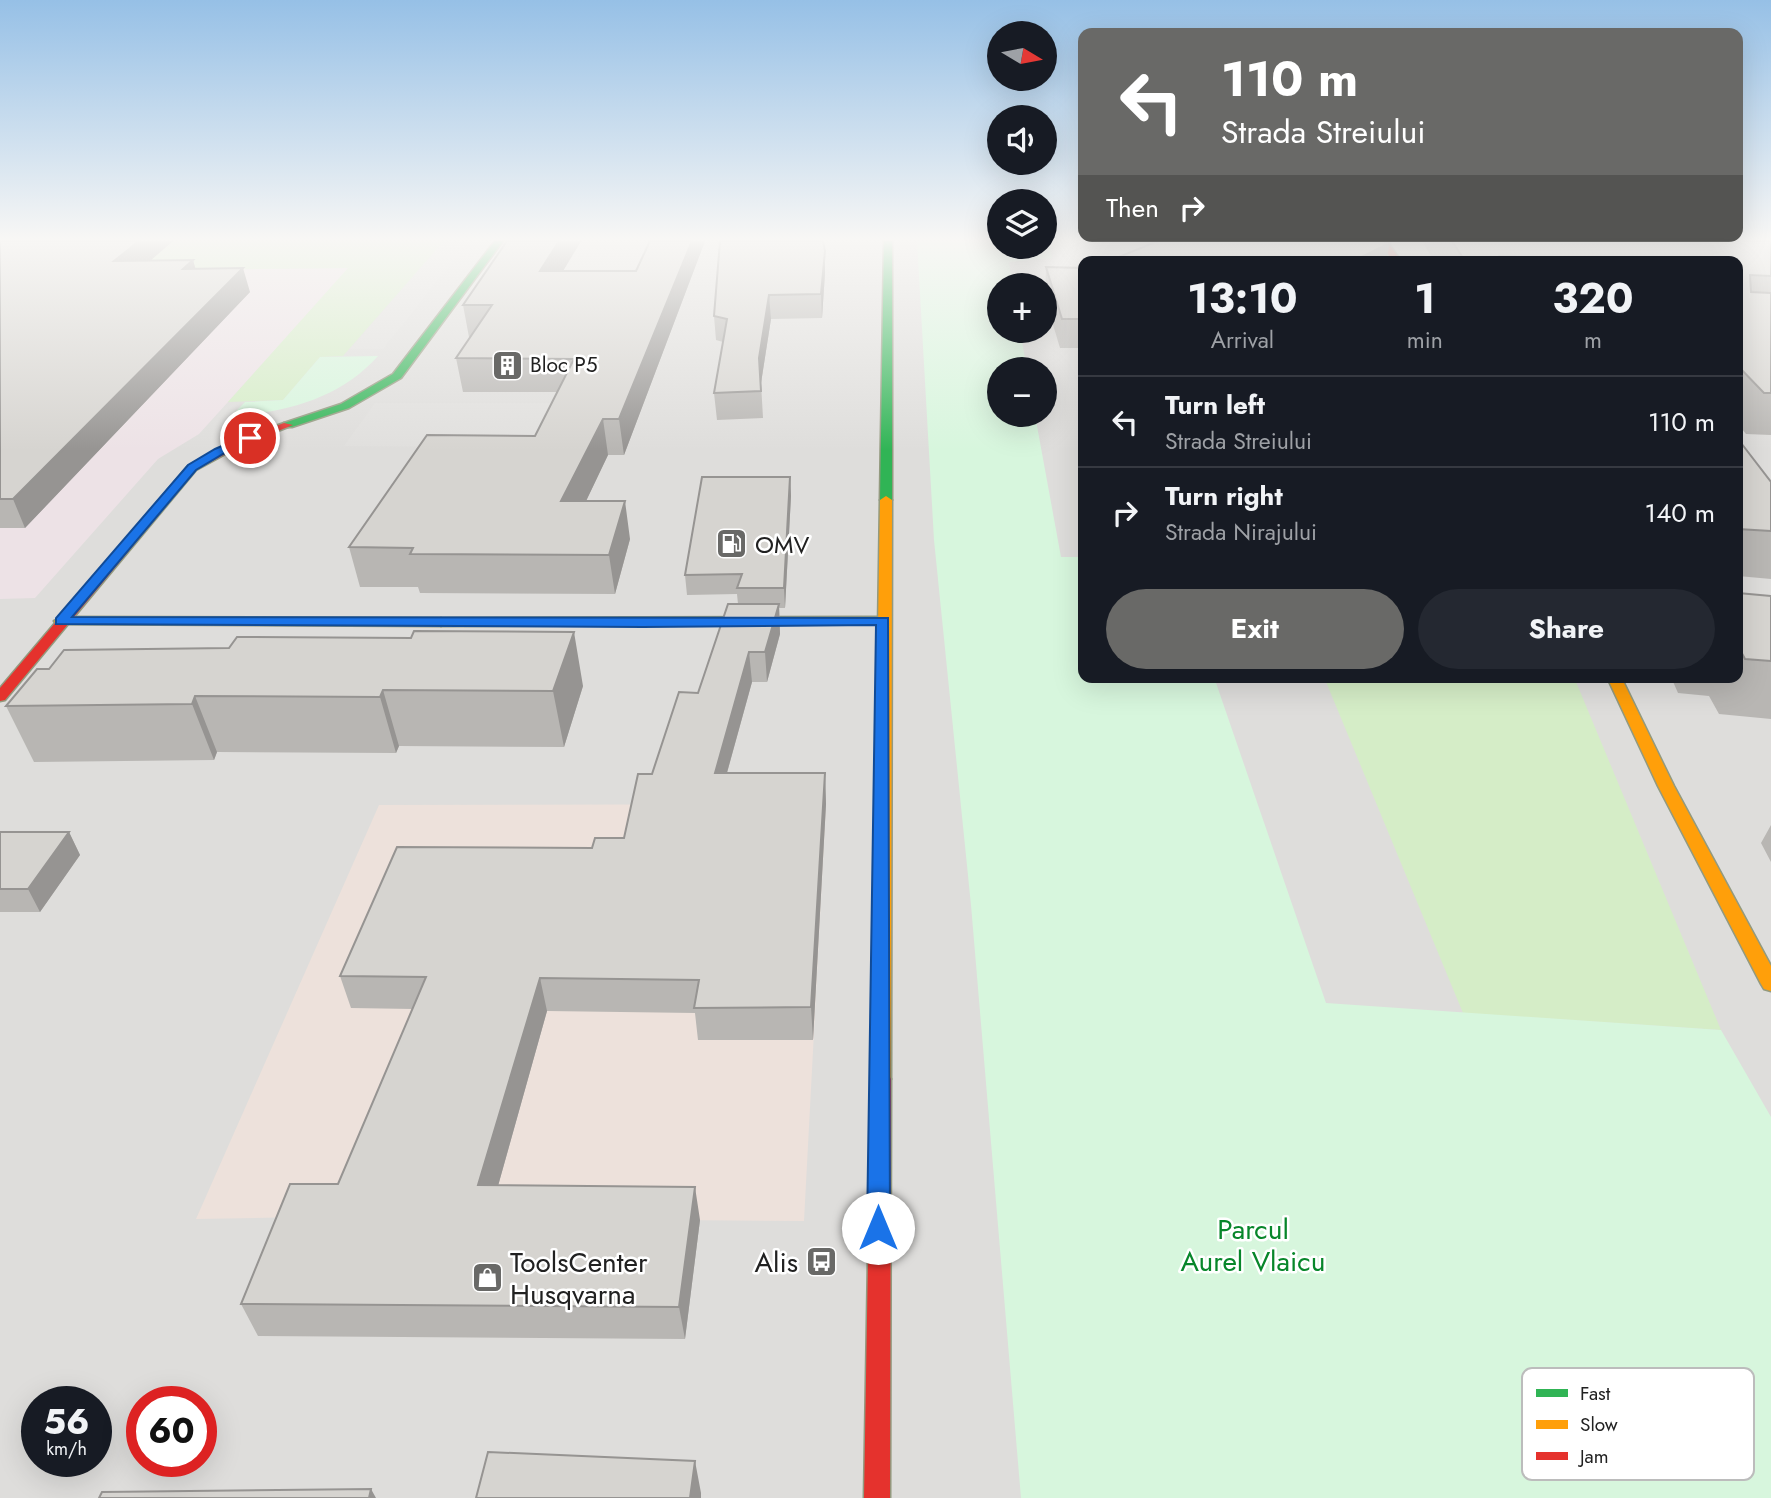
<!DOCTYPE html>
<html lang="en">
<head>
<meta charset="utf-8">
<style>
	body { margin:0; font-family:Jost,sans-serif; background:#242831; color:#f1f3f6; height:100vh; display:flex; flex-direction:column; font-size:26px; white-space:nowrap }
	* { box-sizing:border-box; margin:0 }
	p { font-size:23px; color:#9ea1a6 }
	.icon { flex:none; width:38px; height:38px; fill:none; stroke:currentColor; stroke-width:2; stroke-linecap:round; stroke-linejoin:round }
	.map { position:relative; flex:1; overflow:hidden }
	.details { position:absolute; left:1078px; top:256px; width:665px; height:427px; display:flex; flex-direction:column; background:#171b24; border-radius:14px; box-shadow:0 7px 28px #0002 }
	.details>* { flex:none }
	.banner { position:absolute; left:1078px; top:28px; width:665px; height:214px; border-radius:14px; box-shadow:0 7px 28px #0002; background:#696967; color:#fff; overflow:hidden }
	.needle { width:46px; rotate:100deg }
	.controls { position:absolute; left:987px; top:21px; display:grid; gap:14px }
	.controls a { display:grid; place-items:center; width:70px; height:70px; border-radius:50%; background:#171b24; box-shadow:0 7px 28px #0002; font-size:35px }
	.speed { position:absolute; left:21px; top:1386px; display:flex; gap:14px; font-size:35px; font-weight:700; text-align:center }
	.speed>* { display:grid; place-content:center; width:91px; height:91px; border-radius:50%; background:#171b24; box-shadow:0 7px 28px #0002; line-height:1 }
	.speed small { font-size:18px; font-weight:400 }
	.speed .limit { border:10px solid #d22; background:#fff; color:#111 }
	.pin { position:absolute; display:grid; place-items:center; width:60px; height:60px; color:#fff; margin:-30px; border:4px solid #fff; border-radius:50%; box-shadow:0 2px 7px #0007 }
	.me { position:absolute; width:77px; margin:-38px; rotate:0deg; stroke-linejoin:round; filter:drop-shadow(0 0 5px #0008) }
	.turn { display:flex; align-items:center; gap:24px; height:147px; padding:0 28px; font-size:32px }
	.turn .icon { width:91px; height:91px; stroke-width:2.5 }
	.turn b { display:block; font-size:49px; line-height:60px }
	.then { display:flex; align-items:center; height:66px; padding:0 28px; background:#0003; gap:14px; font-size:26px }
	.eta { display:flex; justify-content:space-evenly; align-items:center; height:119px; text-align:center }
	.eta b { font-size:42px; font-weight:700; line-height:49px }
	.action { display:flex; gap:14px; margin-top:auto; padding:14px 28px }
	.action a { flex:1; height:80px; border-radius:42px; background:#696967; color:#fff; font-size:28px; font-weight:700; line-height:80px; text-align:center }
	.action a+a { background:#242831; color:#f1f3f6 }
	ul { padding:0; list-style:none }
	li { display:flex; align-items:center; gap:21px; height:91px; padding:0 28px; border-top:2px solid #363941 }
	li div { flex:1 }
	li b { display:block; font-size:26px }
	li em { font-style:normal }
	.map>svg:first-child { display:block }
	.residential { fill:#dedddb; fill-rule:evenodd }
	.commercial { fill:#ede1db }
	.industrial { fill:#ede2e6 }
	.grass { fill:#d5edc7 }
	.park { fill:#d7f6dd }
	.parking { fill:#e0dfdd }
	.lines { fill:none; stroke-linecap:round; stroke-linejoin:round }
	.fast-casing { stroke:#939a7f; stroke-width:3 }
	.slow-casing { stroke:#939a7f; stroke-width:3 }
	.jam-casing { stroke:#939a7f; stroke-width:3 }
	.fast { fill:#30b455; fill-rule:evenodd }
	.slow { fill:#ff9f0a; fill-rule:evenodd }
	.jam { fill:#e5322d; fill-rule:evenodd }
	.wall { fill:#b8b6b3 }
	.shaded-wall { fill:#969492 }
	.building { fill:#d6d4d0; stroke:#969492; stroke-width:2 }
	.route { fill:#1a73e8; stroke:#114b97; stroke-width:2 }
	.labels { text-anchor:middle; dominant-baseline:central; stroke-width:5; stroke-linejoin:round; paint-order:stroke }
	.far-poi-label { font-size:21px; fill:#212121; stroke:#fff; text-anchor:start }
	.poi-label { font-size:24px; fill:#212121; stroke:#fff; text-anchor:start }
	.near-park-label { font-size:28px; fill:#07862a; stroke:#fff }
	.near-poi-label { font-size:28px; fill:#212121; stroke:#fff; text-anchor:start }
	.key { fill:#fff; stroke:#bcbcbc; stroke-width:2 }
	.key-label { font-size:19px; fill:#212121 }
</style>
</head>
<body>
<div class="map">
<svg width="1771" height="1498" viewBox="0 0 1771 1498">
	<rect width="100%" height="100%" fill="#efeee9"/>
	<path class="residential" d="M 0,241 L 999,241 L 999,247 L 1045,247 L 1045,241 L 1771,241 L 1771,1498 L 0,1498 ZM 1083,261 L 1738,261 L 1738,677 L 1083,677 ZM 999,285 L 1045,285 L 1045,331 L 999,331 ZM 999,369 L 1045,369 L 1045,415 L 999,415 ZM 37,1402 L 96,1402 L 96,1461 L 37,1461 ZM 142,1402 L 201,1402 L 201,1461 L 142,1461 Z"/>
	<path class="commercial" d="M 826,804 L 804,1221 L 305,1217 L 196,1219 L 379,805 Z"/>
	<path class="industrial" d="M 349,268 L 199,434 L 158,459 L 35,598 L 0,599 L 0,272 Z"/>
	<path class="grass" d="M 0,241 L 444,241 L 343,356 L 320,357 L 283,400 L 228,402 L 348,268 L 0,272 Z
		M 1324,677 L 1574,677 L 1721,1030 L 1463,1013 Z"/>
	<path class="park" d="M 917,241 L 999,241 L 999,247 L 1045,247 L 1045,241 L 1049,241 L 1052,258 L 1009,262 L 1012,285 L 999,285 L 999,331 L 1020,331 L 1027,369 L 999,369 L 999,415 L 1035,415 L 1061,557 L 1083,557 L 1083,677 L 1214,677 L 1326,1003 L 1721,1030 L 1771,1117 L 1771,1498 L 1021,1498 L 971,905 L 934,540 Z
		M 378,356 C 341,398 285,413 231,416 L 245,402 L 283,400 L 320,357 Z"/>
	<path class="parking" d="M 444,241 L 469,241 L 383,349 L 350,349 Z
		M 1020,267 L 1083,268 L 1083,291 L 1022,285 Z
		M 375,403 L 551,403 L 530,447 L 344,446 Z"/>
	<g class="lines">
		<defs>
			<path id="fast" d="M 495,241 L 503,241 L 401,378 L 349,408 L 292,427 L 284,427 L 284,423 L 341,404 L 393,374 Z
				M 884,241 L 892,241 L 892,500 L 886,504 L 880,500 Z
				M 883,617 L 890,621 L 888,624 L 441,626 L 434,622 L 441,618 Z"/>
			<path id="slow" d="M 886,496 L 892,500 L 891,1079 L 888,1085 L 881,1087 L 874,1085 L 871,1079 L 880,500 Z
				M 61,617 L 441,618 L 448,622 L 441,626 L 56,624 L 54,621 Z
				M 1607,677 L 1621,677 L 1674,786 L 1771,966 L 1771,991 L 1764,989 L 1761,984 L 1658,786 Z"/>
			<path id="jam" d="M 1379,241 L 1387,241 L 1401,261 L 1393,261 Z
				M 284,423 L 293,425 L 240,446 L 196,470 L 5,700 L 0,701 L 0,688 L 188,466 L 232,442 Z
				M 881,1071 L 888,1073 L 891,1079 L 890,1498 L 864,1498 L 871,1079 L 874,1073 Z"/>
		</defs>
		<use href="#fast" class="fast-casing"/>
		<use href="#slow" class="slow-casing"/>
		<use href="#jam" class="jam-casing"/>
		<use href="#fast" class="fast"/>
		<use href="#slow" class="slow"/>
		<use href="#jam" class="jam"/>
	</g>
	<path class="wall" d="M 0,241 L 173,241 L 150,261 L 193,260 L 195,269 L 250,292 L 25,528 L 0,528 Z
		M 507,241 L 581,241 L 563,271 L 636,271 L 650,241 L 705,241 L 624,455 L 608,455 L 586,501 L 630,539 L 615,594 L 420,593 L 418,587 L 360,587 L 349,547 L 535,436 L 557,392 L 463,392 L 456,358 L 471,337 L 469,337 L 463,305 Z
		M 1422,241 L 1771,241 L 1771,435 L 1746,434 L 1738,424 L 1738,261 L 1434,261 Z
		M 1046,267 L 1083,268 L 1083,348 L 1060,348 L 1045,298 Z
		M 825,273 L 822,318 L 771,319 L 761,383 L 763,418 L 717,420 L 714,393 L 723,342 L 716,340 L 714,316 Z
		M 1738,439 L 1771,482 L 1771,579 L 1738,576 Z
		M 790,477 L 791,496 L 785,608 L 779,608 L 780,634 L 767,682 L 752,682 L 727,773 L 825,773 L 826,804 L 813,1040 L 698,1040 L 695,1013 L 547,1011 L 498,1186 L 700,1220 L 685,1339 L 258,1336 L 241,1304 L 338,1184 L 413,1009 L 351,1008 L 340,976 L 592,848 L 624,838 L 652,774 L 698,693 L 738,604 L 737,594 L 687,595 L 685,575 Z
		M 1738,593 L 1771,596 L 1771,719 L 1719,714 L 1709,696 L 1678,693 L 1671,677 L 1738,677 Z
		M 49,669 L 583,686 L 564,747 L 399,746 L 396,753 L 217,752 L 214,760 L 34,762 L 6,706 Z
		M 1771,825 L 1771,862 L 1761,843 Z
		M 0,832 L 69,832 L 80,855 L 40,912 L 0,912 Z"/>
	<path class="shaded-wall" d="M 139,241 L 173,241 L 122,285 L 114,261 Z
		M 559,241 L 581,241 L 545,301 L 540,271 Z
		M 692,241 L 705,241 L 624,455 L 619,419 Z
		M 1390,243 L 1386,261 L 1353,261 Z
		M 825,251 L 825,273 L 822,318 L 821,294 Z
		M 193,260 L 200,284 L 183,269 Z
		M 243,268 L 250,292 L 25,528 L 13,499 Z
		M 769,295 L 771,319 L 761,383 L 759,358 Z
		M 603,419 L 608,455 L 568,539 L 561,501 Z
		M 790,477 L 791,496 L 785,608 L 784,588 Z
		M 625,501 L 630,539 L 615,594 L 609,555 Z
		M 779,604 L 780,634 L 767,682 L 765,652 Z
		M 574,632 L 583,686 L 564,747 L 553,691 Z
		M 749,652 L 752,682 L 718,805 L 715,773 Z
		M 383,690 L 399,746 L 396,753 L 380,697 Z
		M 195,696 L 217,752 L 214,760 L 192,704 Z
		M 825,773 L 826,804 L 813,1040 L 811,1007 Z
		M 69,832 L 80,855 L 40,912 L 28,889 Z
		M 540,978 L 547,1011 L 489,1218 L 478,1185 Z
		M 695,1187 L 700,1220 L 685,1339 L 679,1307 Z
		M 695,1461 L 701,1493 L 701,1498 L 690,1498 Z
		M 371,1489 L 376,1498 L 369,1498 Z"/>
	<path class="building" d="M 0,241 L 139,241 L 114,261 L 193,260 L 183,269 L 243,268 L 13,499 L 0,499 Z
		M 507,241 L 559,241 L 540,271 L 636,271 L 650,241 L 692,241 L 619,419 L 603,419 L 561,501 L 625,501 L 609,555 L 410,554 L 413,548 L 349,547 L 427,435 L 535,436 L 574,359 L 456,358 L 492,305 L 463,305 Z
		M 720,241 L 823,241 L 825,251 L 821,294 L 769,295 L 759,358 L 761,391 L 714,393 L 727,319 L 714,316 Z
		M 1158,241 L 1383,241 L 1390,243 L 1353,261 L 1109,261 Z
		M 1452,241 L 1771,241 L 1771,276 L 1750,275 L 1751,292 L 1771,293 L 1771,393 L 1764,393 L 1738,366 L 1738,261 L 1625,261 L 1500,256 L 1504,261 L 1465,261 Z
		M 1046,267 L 1083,268 L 1083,319 L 1062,319 Z
		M 1738,439 L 1771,482 L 1771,531 L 1738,529 Z
		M 702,477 L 790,477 L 784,588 L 737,588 L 742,574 L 685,575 Z
		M 1738,593 L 1771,596 L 1771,661 L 1745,659 L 1738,646 Z
		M 728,604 L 779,604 L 765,652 L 749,652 L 715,773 L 825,773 L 811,1007 L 694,1008 L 699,980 L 540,978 L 478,1185 L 695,1187 L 679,1307 L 241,1304 L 290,1184 L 338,1184 L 426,977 L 340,976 L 397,847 L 592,848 L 595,838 L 624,838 L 638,774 L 652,774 L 679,692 L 698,693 Z
		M 414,631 L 574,632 L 553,691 L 383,690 L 380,697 L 195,696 L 192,704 L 6,706 L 37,669 L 49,669 L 64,650 L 229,648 L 237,637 L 411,638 Z
		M 0,832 L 69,832 L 28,889 L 0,889 Z
		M 488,1452 L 695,1461 L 690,1498 L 476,1498 Z
		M 371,1489 L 369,1498 L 99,1498 L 102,1492 Z"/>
	<linearGradient id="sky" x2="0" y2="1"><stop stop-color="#96c0e6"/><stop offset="0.53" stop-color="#f8f7f5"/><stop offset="1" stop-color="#f8f7f5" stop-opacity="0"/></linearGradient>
	<rect width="1771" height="451" fill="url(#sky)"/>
	<path class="route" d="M 250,434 L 255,438 L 254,440 L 223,454 L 196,470 L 72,617 L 888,618 L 890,1228 L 886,1235 L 878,1238 L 870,1235 L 867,1228 L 876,625 L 643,627 L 56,624 L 56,618 L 188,465 L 215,449 Z"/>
	<defs>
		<symbol id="building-square" viewBox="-11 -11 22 22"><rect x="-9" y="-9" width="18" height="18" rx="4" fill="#696967" stroke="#fff"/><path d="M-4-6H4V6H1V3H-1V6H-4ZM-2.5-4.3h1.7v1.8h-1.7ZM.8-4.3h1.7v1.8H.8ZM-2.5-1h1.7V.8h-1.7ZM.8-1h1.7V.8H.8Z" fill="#fff"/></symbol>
		<symbol id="fuel-square" viewBox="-11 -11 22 22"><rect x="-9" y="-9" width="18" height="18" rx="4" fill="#696967" stroke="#fff"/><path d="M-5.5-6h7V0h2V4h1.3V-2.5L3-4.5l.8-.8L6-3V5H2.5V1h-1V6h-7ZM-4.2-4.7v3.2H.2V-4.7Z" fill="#fff"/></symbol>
		<symbol id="bus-square" viewBox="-11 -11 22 22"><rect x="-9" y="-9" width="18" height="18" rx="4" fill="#696967" stroke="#fff"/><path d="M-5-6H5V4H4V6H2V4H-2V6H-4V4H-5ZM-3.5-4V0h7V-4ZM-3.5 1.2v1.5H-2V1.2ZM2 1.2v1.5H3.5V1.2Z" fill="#fff"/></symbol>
		<symbol id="shop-square" viewBox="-11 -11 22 22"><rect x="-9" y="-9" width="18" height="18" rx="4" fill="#696967" stroke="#fff"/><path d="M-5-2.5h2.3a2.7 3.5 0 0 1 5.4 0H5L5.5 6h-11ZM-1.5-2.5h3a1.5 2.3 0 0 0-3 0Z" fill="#fff"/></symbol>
	</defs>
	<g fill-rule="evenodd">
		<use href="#building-square" x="490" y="348" width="35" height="35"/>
		<use href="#fuel-square" x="714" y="526" width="35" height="35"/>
		<use href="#bus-square" x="804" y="1244" width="35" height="35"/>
		<use href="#shop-square" x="470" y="1260" width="35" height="35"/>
	</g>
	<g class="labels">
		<g class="far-poi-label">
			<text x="530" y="365">Bloc P5</text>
		</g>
		<g class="poi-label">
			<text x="755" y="544">OMV</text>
		</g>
		<g class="near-park-label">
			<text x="1253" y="1229">Parcul<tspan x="1253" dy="32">Aurel Vlaicu</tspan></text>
		</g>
		<g class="near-poi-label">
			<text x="510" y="1262">ToolsCenter<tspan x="510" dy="32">Husqvarna</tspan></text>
			<text x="798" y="1262" text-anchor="end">Alis</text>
		</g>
	</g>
	<rect x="1522" y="1368" width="232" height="112" rx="10" class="key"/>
	<rect x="1536" y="1389" width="32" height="8" fill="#30b455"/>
	<rect x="1536" y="1420" width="32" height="9" fill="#ff9f0a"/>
	<rect x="1536" y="1452" width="32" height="8" fill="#e5322d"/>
	<g class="key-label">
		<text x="1580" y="1400">Fast</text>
		<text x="1580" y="1431">Slow</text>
		<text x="1580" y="1463">Jam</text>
	</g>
</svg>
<div class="controls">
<a><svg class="needle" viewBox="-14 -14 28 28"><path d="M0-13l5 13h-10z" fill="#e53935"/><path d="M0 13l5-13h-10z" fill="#9ea1a6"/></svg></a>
<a><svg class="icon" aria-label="sound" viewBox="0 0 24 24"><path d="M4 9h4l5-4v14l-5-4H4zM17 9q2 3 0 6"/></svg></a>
<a><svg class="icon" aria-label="layers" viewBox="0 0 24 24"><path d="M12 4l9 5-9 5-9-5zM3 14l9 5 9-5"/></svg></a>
<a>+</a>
<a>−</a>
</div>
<div class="speed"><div>56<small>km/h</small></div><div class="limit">60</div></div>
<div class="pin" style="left:250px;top:438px;background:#d93025"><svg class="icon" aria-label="arrive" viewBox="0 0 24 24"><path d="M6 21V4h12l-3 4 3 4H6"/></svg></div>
<svg class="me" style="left:878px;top:1228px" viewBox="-20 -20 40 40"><circle r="19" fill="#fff"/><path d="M0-13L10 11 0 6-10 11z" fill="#1a73e8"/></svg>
<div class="banner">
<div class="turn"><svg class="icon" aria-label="left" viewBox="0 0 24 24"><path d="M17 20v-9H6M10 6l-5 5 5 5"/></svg><div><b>110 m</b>Strada Streiului</div></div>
<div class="then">Then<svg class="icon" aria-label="right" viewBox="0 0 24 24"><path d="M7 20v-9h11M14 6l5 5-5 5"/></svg></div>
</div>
<section class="details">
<div class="eta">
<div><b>13:10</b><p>Arrival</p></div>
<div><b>1</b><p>min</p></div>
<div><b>320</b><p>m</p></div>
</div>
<ul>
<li><svg class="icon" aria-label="left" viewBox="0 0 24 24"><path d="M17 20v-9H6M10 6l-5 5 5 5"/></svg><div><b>Turn left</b><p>Strada Streiului</p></div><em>110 m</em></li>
<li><svg class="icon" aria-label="right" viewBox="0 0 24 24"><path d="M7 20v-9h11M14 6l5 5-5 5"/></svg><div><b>Turn right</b><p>Strada Nirajului</p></div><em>140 m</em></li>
</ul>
<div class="action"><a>Exit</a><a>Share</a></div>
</section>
</div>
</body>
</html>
